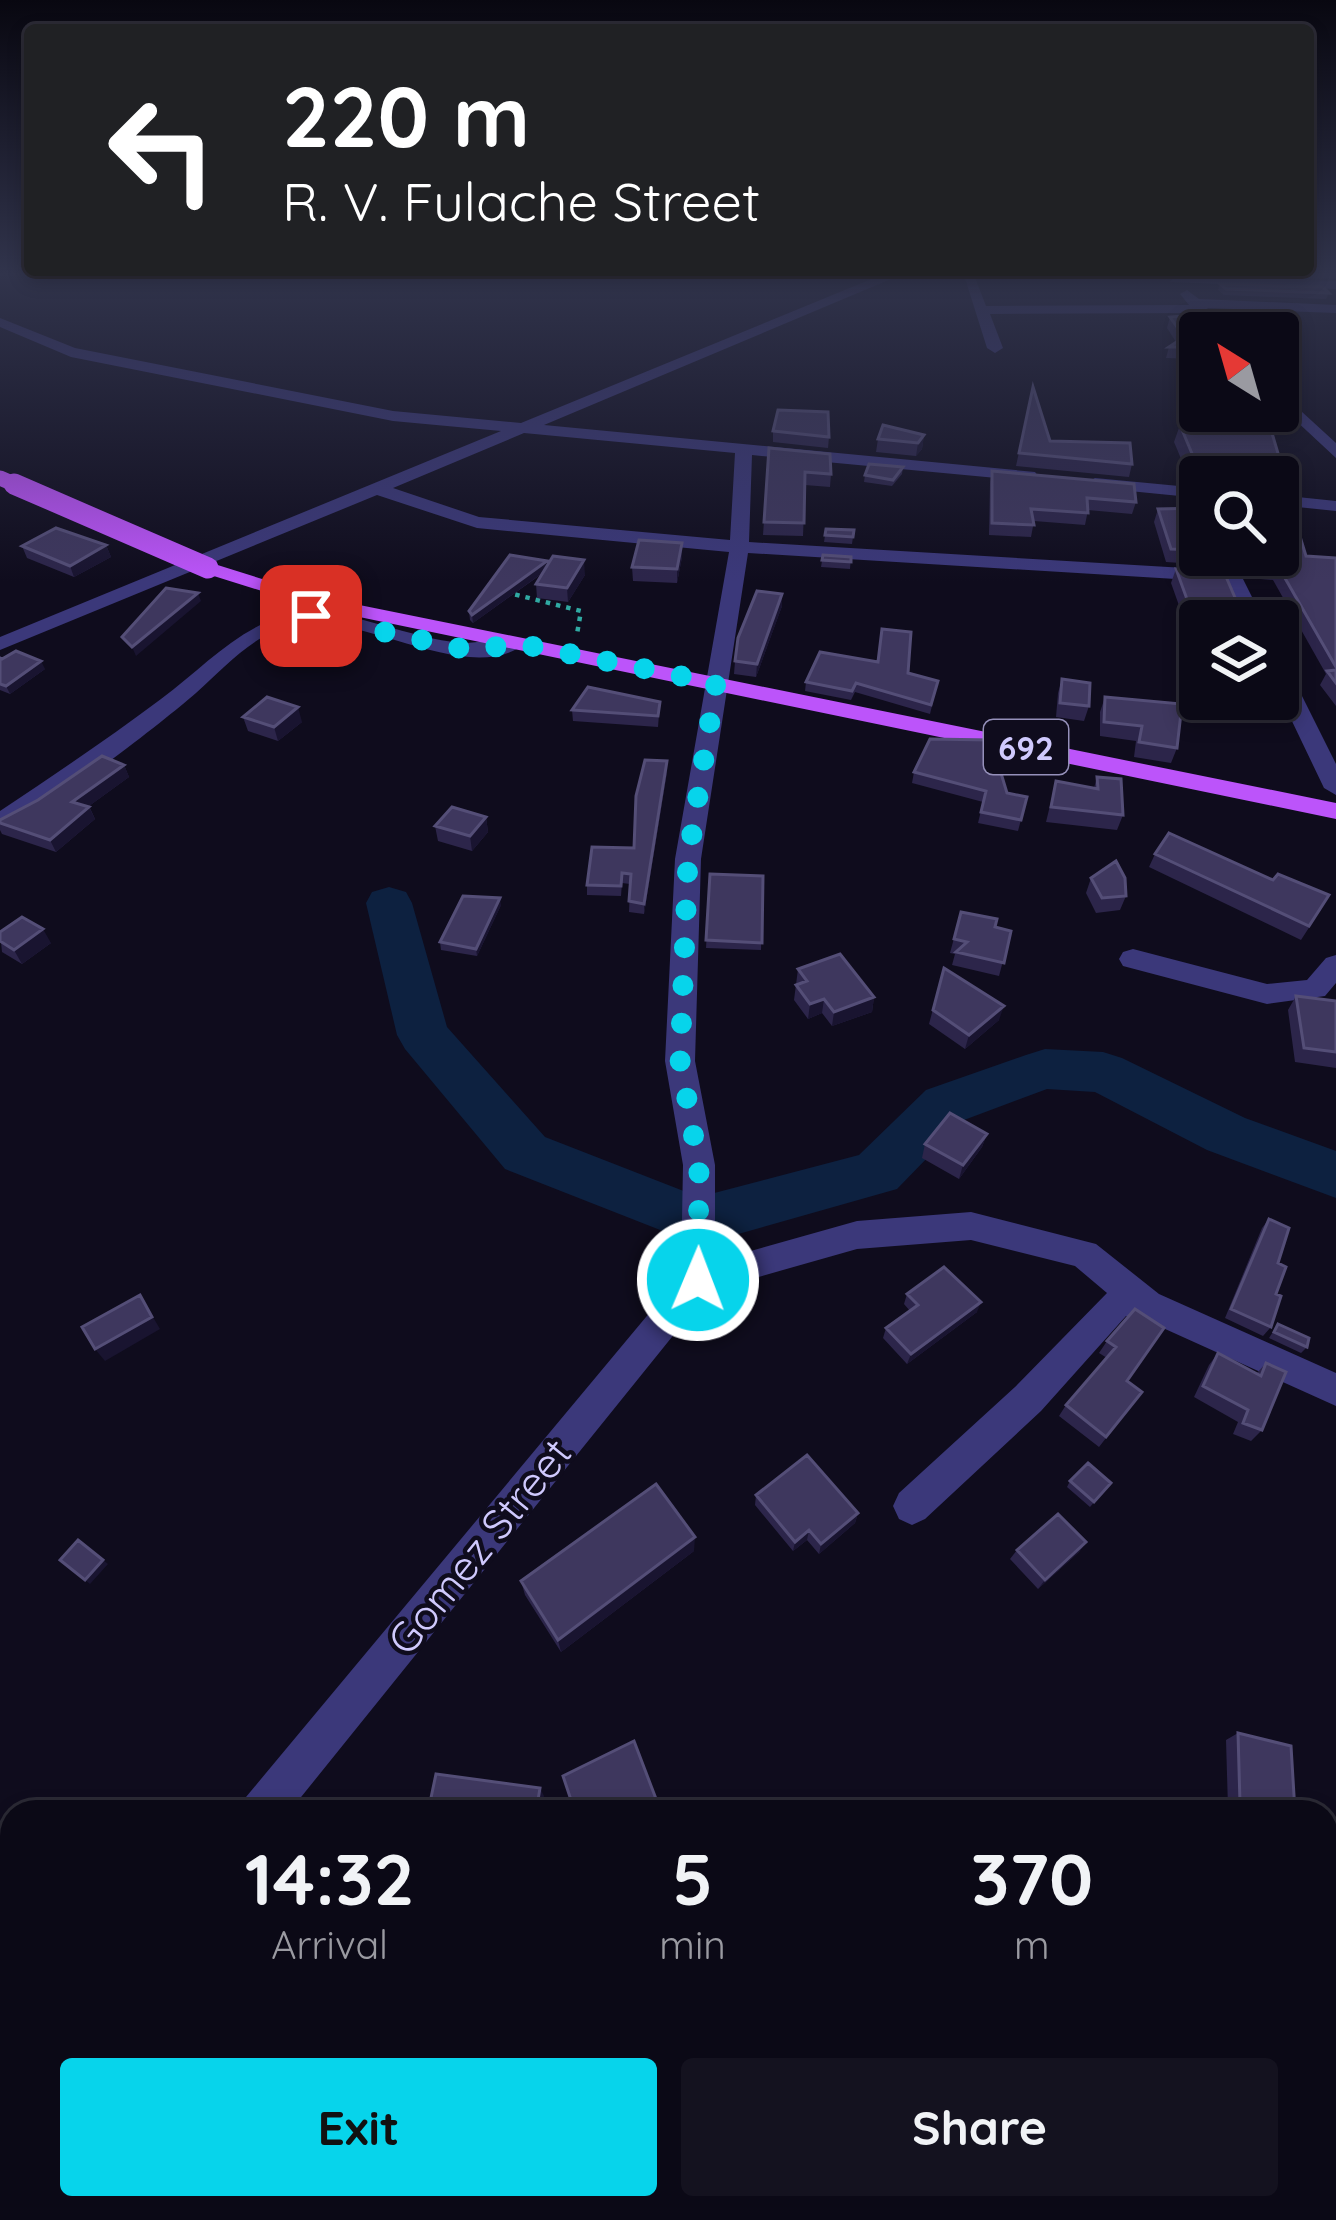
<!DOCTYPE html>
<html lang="en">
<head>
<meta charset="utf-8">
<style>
	body { margin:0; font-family:Quicksand,sans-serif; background:#14121f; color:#f1f3f6; height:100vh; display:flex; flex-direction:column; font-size:45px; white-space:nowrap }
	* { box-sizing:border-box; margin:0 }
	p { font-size:39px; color:#9a9aa1 }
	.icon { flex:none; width:66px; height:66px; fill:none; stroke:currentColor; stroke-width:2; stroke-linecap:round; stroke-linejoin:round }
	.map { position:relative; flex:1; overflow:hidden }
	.sheet { position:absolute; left:0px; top:1800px; width:1338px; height:420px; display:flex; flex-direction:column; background:#0b0916; border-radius:36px 36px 0 0; box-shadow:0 6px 18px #0003,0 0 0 3px #2b2a35 }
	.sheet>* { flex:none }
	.banner { position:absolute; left:24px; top:24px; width:1290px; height:252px; border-radius:12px; box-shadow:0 6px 18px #0003,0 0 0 3px #2b2a35; background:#202124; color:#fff; overflow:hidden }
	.needle { width:78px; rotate:323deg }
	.buttons { position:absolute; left:1179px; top:312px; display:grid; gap:24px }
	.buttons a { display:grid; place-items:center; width:120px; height:120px; border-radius:12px; background:#0b0916; box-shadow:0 6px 18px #0003,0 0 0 3px #2b2a35; font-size:60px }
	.pin { position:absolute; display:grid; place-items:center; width:102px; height:102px; color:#fff; margin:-51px; border-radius:24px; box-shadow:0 6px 18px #0006 }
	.me { position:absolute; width:132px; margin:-66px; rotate:1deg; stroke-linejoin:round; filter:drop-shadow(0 0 9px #0008) }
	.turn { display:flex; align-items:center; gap:42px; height:252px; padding:0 60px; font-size:54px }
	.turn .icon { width:156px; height:156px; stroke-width:2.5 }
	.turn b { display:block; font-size:84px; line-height:102px }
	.eta { display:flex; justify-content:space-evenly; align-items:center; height:204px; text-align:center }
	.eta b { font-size:72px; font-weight:800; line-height:84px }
	.cta { display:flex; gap:24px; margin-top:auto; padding:24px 60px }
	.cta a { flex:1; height:138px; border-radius:12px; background:#07d4eb; color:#111; font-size:48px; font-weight:800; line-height:138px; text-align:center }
	.cta a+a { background:#14121f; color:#f1f3f6 }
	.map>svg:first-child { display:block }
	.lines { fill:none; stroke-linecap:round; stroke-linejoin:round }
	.river { fill:#0d2140; fill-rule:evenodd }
	.path { stroke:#30aaa3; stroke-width:4.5; stroke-dasharray:4.5 6; stroke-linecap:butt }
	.minor { fill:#3b387a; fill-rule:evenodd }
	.major { fill:#bc54fa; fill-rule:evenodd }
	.major-bridge-far1 { stroke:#bc54fa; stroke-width:15 }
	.major-bridge { stroke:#bc54fa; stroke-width:21 }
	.wall { fill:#2c254a }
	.shaded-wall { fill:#191430 }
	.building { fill:#3e375e; stroke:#544e77; stroke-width:3 }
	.route { stroke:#07d4eb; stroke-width:21; stroke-dasharray:0 37.8 }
	.labels { text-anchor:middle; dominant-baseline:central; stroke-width:9; stroke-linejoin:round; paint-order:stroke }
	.shield { fill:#0f0c1d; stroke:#9590ba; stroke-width:3 }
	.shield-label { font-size:33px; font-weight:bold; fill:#cfc9fd }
	.near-street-label { font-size:42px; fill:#cfc9fd; stroke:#0f0c1d }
</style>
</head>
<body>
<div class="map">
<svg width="1336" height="2220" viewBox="0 0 1336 2220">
	<rect width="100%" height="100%" fill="#0f0c1d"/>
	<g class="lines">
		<path class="river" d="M 389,887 L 406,892 L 412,903 L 447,1027 L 545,1137 L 699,1197 L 859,1155 L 926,1090 L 1026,1055 L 1045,1049 L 1103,1052 L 1122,1058 L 1245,1118 L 1336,1151 L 1336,1198 L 1207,1150 L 1095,1092 L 1047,1089 L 964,1120 L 897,1189 L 710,1242 L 689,1233 L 678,1237 L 505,1169 L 405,1049 L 397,1035 L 366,903 L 372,892 Z"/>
		<path class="path" d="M 505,592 L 581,611 L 577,634"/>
		<path class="minor" d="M 0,271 L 9,271 L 0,276 Z
			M 891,271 L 910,271 L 544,425 L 1035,472 L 1038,476 L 1029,481 L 752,455 L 749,542 L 1219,570 L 1211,555 L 1231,555 L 1264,621 L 1244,621 L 1225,582 L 748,553 L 701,859 L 695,1061 L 715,1165 L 715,1261 L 857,1221 L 971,1212 L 1096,1244 L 1159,1294 L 1336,1373 L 1336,1406 L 1143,1319 L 1126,1316 L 1041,1411 L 925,1519 L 912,1525 L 899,1519 L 893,1506 L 899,1493 L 1015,1387 L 1107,1293 L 1075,1266 L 971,1240 L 857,1249 L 709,1291 L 289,1812 L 239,1812 L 246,1797 L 681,1275 L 683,1165 L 665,1061 L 675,859 L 729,552 L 477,528 L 377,495 L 0,650 L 0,637 L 501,431 L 393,421 L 71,357 L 0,327 L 0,318 L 75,348 L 393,411 L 521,423 ZM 524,433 L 735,453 L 730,540 L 479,517 L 393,488 Z
			M 964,275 L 974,275 L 986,306 L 1189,305 L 1180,294 L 1187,290 L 1199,299 L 1336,305 L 1336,313 L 1207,308 L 1228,333 L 1213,333 L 1196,313 L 990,314 L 1003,348 L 995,353 L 987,348 Z
			M 1175,275 L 1336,281 L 1336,289 L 1170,282 Z
			M 1278,390 L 1336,443 L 1336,458 L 1278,404 Z
			M 1095,478 L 1200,488 L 1200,498 L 1089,487 L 1086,483 Z
			M 1278,495 L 1336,501 L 1336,511 L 1278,505 Z
			M 301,611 C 358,611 407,638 462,643 C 482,644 512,632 526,643 C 468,689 362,610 294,625 C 254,633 225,667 196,693 C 163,722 37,820 0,830 L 0,811 C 54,775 109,738 161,699 C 208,664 241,623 301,611 Z
			M 1278,664 L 1289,670 L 1336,764 L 1336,795 L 1324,788 L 1278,692 Z
			M 1133,949 L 1267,984 L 1307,980 L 1326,958 L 1336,955 L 1336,983 L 1325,996 L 1267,1004 L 1123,966 L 1119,959 L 1123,952 Z
			M 12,2035 L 12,2090 L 0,2095 L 0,2040 Z"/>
		<path class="major" d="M 208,562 L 320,597 L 1336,803 L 1336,819 L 316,608 L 201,572 L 198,568 Z"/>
		<path class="major-bridge-far1" d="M 0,478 L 21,487"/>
		<path class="major-bridge" d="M 14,484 L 208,568"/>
	</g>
	<path class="wall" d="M 1205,271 L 1336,271 L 1336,279 L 1206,272 Z
		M 1220,284 L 1329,293 L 1326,299 L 1224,295 L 1218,290 Z
		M 1170,317 L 1200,333 L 1200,359 L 1166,358 L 1169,347 L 1176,342 L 1167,328 Z
		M 1033,387 L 1050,441 L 1132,464 L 1129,477 L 1016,466 Z
		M 1180,425 L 1280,460 L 1274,477 L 1200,477 L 1200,480 L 1190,480 L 1174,442 Z
		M 773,431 L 829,437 L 828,448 L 773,442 Z
		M 924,435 L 922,449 L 916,456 L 876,452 L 878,439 Z
		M 769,448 L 831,474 L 830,487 L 805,485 L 803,536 L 763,535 Z
		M 903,467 L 902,474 L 892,486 L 864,482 L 865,475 Z
		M 992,471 L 1136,502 L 1132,514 L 1088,510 L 1085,525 L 1034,521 L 1031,537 L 989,535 L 990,483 Z
		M 1200,508 L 1200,555 L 1215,555 L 1211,565 L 1166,562 L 1154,522 L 1158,509 Z
		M 826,529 L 854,530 L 852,544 L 824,542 Z
		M 106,545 L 111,557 L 74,577 L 27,558 L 22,546 Z
		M 823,555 L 851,557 L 850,569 L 821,567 Z
		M 1234,555 L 1306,556 L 1336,558 L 1336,706 L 1320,685 L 1326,674 L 1273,580 L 1248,578 Z
		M 682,557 L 677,583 L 633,581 L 632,567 Z
		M 547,561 L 548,565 L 585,575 L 568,602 L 537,598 L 536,584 L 543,573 L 473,623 L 470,620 L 469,611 Z
		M 1176,569 L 1245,621 L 1200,621 L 1199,640 L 1194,628 L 1187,628 L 1171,583 Z
		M 782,594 L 782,606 L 756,677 L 734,674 L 735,661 Z
		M 0,658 L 45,669 L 10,694 L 0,690 Z
		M 908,673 L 938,681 L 930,714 L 855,692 L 851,700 L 805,691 L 806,682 Z
		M 1062,679 L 1089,706 L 1084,721 L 1056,717 L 1058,693 Z
		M 1105,697 L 1177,748 L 1171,763 L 1134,757 L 1136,741 L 1100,736 L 1100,712 Z
		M 660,702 L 658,727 L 573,721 L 572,710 Z
		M 243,717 L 302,722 L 278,741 L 248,731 Z
		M 124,765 L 129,777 L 89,806 L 95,819 L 56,852 L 2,834 L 0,830 L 0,820 Z
		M 667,772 L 644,914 L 629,912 L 630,884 L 622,883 L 621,896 L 587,895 L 587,885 L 634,848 Z
		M 914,772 L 1027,797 L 1018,831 L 978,823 L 983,802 L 912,783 Z
		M 1097,777 L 1123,815 L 1117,830 L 1046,822 L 1056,781 L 1094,788 Z
		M 486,817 L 488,832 L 472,851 L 438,841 L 435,826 Z
		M 1155,854 L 1321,909 L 1301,940 L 1149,867 Z
		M 710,874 L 763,876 L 761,950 L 706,948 Z
		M 1091,878 L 1126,896 L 1120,910 L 1096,913 L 1086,893 Z
		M 501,905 L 477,956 L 441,950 L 440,942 Z
		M 961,912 L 995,927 L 1011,931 L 999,976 L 952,965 L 955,954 L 950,953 Z
		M 0,932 L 51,943 L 22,964 L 2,952 Z
		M 944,968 L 999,1020 L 965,1049 L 929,1024 Z
		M 798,969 L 874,997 L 872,1012 L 832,1026 L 822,1013 L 808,1019 L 794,1000 Z
		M 1296,996 L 1336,1001 L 1336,1068 L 1295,1062 L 1288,1010 Z
		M 987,1134 L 982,1147 L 959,1179 L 922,1158 L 925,1144 Z
		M 1269,1219 L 1278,1263 L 1271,1327 L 1263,1336 L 1225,1318 L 1262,1228 Z
		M 907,1294 L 977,1312 L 907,1364 L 883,1338 L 886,1328 L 910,1311 L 904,1304 Z
		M 1135,1309 L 1127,1381 L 1142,1392 L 1099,1447 L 1059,1416 L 1066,1405 L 1107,1358 L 1099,1353 L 1107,1341 Z
		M 1278,1324 L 1307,1347 L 1301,1353 L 1269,1338 Z
		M 1218,1353 L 1256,1374 L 1266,1363 L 1262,1430 L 1251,1441 L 1233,1434 L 1238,1422 L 1194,1397 L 1209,1365 Z
		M 1070,1481 L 1111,1483 L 1090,1507 L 1067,1487 Z
		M 756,1495 L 858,1513 L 855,1523 L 819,1554 L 807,1540 L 793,1551 L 755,1505 Z
		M 1086,1542 L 1079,1552 L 1038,1589 L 1010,1559 L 1017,1550 Z
		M 694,1551 L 561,1652 L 525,1595 L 521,1581 Z
		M 1238,1733 L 1295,1812 L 1242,1812 L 1228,1808 L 1226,1740 Z"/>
	<path class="shaded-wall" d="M 924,435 L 922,449 L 916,456 L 918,443 Z
		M 682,543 L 682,557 L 677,583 L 677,569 Z
		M 106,545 L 111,557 L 74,577 L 70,566 Z
		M 584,560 L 585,575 L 568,602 L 567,588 Z
		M 547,561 L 548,569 L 473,623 L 472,615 Z
		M 198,593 L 201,601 L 136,656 L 132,647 Z
		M 782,594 L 782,606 L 756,677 L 757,664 Z
		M 41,661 L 45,669 L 10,694 L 6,686 Z
		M 298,707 L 302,722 L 278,741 L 274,727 Z
		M 667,761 L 667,772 L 644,914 L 644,904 Z
		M 124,765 L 129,777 L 78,814 L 72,802 Z
		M 89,807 L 95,819 L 56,852 L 50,840 Z
		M 486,817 L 488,832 L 472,851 L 470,836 Z
		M 500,898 L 501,905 L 477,956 L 476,949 Z
		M 43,929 L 51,943 L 22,964 L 14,950 Z
		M 874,997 L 872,1012 L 832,1026 L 834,1012 Z
		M 824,999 L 822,1013 L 808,1019 L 810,1004 Z
		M 1004,1006 L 999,1020 L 965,1049 L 969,1035 Z
		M 987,1134 L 982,1147 L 959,1179 L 963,1165 Z
		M 140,1295 L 160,1329 L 105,1361 L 95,1349 Z
		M 981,1302 L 977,1312 L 907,1364 L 911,1354 Z
		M 858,1513 L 855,1523 L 819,1554 L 821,1544 Z
		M 809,1530 L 807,1540 L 793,1551 L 795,1542 Z
		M 695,1537 L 694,1551 L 561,1652 L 558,1640 Z
		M 1086,1542 L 1079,1552 L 1038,1589 L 1045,1580 Z
		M 103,1560 L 108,1564 L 90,1584 L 85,1580 Z
		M 540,1788 L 544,1796 L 542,1812 L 536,1812 Z"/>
	<path class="building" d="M 1220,284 L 1323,287 L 1329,293 L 1226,289 Z
		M 1199,315 L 1218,333 L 1200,333 L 1200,347 L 1169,347 L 1184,337 L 1170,317 Z
		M 1033,387 L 1050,441 L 1130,443 L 1132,464 L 1019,453 Z
		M 778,410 L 828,412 L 829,437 L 773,431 Z
		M 1269,423 L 1280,460 L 1196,463 L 1180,425 Z
		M 883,425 L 924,435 L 918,443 L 878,439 Z
		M 769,448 L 830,454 L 831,474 L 805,472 L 804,523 L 764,522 Z
		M 869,464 L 903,467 L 893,480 L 865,475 Z
		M 992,471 L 1134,484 L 1136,502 L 1087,498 L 1088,513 L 1031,509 L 1034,525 L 992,523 Z
		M 1278,507 L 1291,507 L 1306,556 L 1336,558 L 1336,667 L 1278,566 L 1253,565 L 1247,555 L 1278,555 Z
		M 1200,508 L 1200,550 L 1171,549 L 1158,509 Z
		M 56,528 L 106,545 L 70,566 L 22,546 Z
		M 826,529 L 854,530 L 853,537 L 825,535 Z
		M 639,540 L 682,543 L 677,569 L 632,567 Z
		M 510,555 L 547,561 L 472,615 L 469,611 Z
		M 823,555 L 851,557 L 851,562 L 822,560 Z
		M 553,556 L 584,560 L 567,588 L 536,584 Z
		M 1176,569 L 1224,572 L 1245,621 L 1203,621 L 1200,614 L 1192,613 Z
		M 166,588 L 198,593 L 132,647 L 122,637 Z
		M 757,591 L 782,594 L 757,664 L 735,661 L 738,638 Z
		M 882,629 L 911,632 L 908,673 L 938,681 L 931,705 L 856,683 L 852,691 L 806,682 L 820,652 L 878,662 Z
		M 16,651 L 41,661 L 6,686 L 0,684 L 0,658 L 2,659 Z
		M 1336,670 L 1336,683 L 1327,671 Z
		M 1062,679 L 1090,683 L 1089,706 L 1060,703 Z
		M 588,687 L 660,702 L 658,716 L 572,710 Z
		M 267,697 L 298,707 L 274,727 L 243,717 Z
		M 1105,697 L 1182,704 L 1177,748 L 1139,742 L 1142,726 L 1104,722 Z
		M 930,739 L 991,740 L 1007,793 L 1027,797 L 1021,820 L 981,812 L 986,791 L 914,772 Z
		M 102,756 L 124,765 L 72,802 L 89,807 L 50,840 L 0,823 L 0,820 L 38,800 Z
		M 645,760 L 667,761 L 644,904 L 629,901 L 631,874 L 622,873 L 621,886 L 587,885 L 592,847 L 634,848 L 636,796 Z
		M 1097,777 L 1121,779 L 1123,815 L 1051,807 L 1056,781 L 1098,789 Z
		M 452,807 L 486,817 L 470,836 L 435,826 Z
		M 1169,833 L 1273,880 L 1278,874 L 1329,895 L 1309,926 L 1155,854 Z
		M 1116,861 L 1125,878 L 1126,896 L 1102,898 L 1091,878 Z
		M 710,874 L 763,876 L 762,943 L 706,940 Z
		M 463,896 L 500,898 L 476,949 L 440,942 Z
		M 961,912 L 997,919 L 995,927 L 1011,931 L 1004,963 L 956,952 L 967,942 L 954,939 Z
		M 22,917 L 43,929 L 14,950 L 0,941 L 0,932 Z
		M 840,954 L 874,997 L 834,1012 L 824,999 L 810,1004 L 796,985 L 807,981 L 798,969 Z
		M 944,968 L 1004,1006 L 969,1035 L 933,1010 Z
		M 1296,996 L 1336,1001 L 1336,1052 L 1304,1048 Z
		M 950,1113 L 987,1134 L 963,1165 L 925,1144 Z
		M 1269,1219 L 1289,1228 L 1278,1263 L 1286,1267 L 1276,1294 L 1281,1296 L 1271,1327 L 1231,1309 Z
		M 944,1267 L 981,1302 L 911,1354 L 886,1328 L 918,1305 L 907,1294 Z
		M 140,1295 L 152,1317 L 95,1349 L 82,1327 Z
		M 1135,1309 L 1164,1328 L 1127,1381 L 1142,1392 L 1106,1437 L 1066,1405 L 1116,1347 L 1107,1341 Z
		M 1278,1324 L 1309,1338 L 1307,1347 L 1274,1332 Z
		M 1218,1353 L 1261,1376 L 1266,1363 L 1286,1372 L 1262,1430 L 1243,1423 L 1248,1410 L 1203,1386 Z
		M 807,1455 L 858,1513 L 821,1544 L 809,1530 L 795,1542 L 756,1495 Z
		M 1088,1463 L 1111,1483 L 1094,1502 L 1070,1481 Z
		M 656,1484 L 695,1537 L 558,1640 L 521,1581 Z
		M 1058,1514 L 1086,1542 L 1045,1580 L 1017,1550 Z
		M 78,1540 L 103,1560 L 85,1580 L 60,1560 Z
		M 1238,1733 L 1291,1746 L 1295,1812 L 1275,1812 L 1240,1803 Z
		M 634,1741 L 661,1812 L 575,1812 L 563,1776 Z
		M 436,1774 L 540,1788 L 536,1812 L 428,1812 Z
		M 1326,2002 L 1336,2019 L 1336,2027 L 1326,2032 Z"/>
	<linearGradient id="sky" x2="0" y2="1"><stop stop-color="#080710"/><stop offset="0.47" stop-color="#31344c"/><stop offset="1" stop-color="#31344c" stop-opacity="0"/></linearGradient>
	<rect width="1336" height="582" fill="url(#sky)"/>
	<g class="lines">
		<path class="route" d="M 311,616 L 473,651 L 516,643 L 716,683 L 688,859 L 680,1060 L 699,1166 L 698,1280"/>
	</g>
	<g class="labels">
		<rect class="shield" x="984" y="720" width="84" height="54" rx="9"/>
		<g class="shield-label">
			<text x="1026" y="747">692</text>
		</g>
		<g class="near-street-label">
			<text transform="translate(479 1546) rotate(-51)">Gomez Street</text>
		</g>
	</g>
</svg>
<div class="buttons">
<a><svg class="needle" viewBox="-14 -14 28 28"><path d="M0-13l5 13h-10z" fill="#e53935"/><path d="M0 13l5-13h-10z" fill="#9a9aa1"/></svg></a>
<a><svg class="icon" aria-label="search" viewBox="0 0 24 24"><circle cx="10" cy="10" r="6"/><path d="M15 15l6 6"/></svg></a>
<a><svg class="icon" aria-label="layers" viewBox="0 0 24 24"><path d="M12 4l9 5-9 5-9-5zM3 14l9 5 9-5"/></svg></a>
</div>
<div class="pin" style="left:311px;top:616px;background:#d93025"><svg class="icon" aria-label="arrive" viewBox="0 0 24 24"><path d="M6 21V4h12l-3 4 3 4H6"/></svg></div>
<svg class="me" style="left:698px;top:1280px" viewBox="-20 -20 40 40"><circle r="17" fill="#07d4eb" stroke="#fff" stroke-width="3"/><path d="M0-11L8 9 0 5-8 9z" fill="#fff"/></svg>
<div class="banner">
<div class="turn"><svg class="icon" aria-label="left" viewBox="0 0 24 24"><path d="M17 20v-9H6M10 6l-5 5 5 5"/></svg><div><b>220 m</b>R. V. Fulache Street</div></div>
</div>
<section class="sheet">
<div class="eta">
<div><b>14:32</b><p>Arrival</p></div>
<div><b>5</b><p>min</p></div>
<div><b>370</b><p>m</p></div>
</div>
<div class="cta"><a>Exit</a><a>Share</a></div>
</section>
</div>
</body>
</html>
